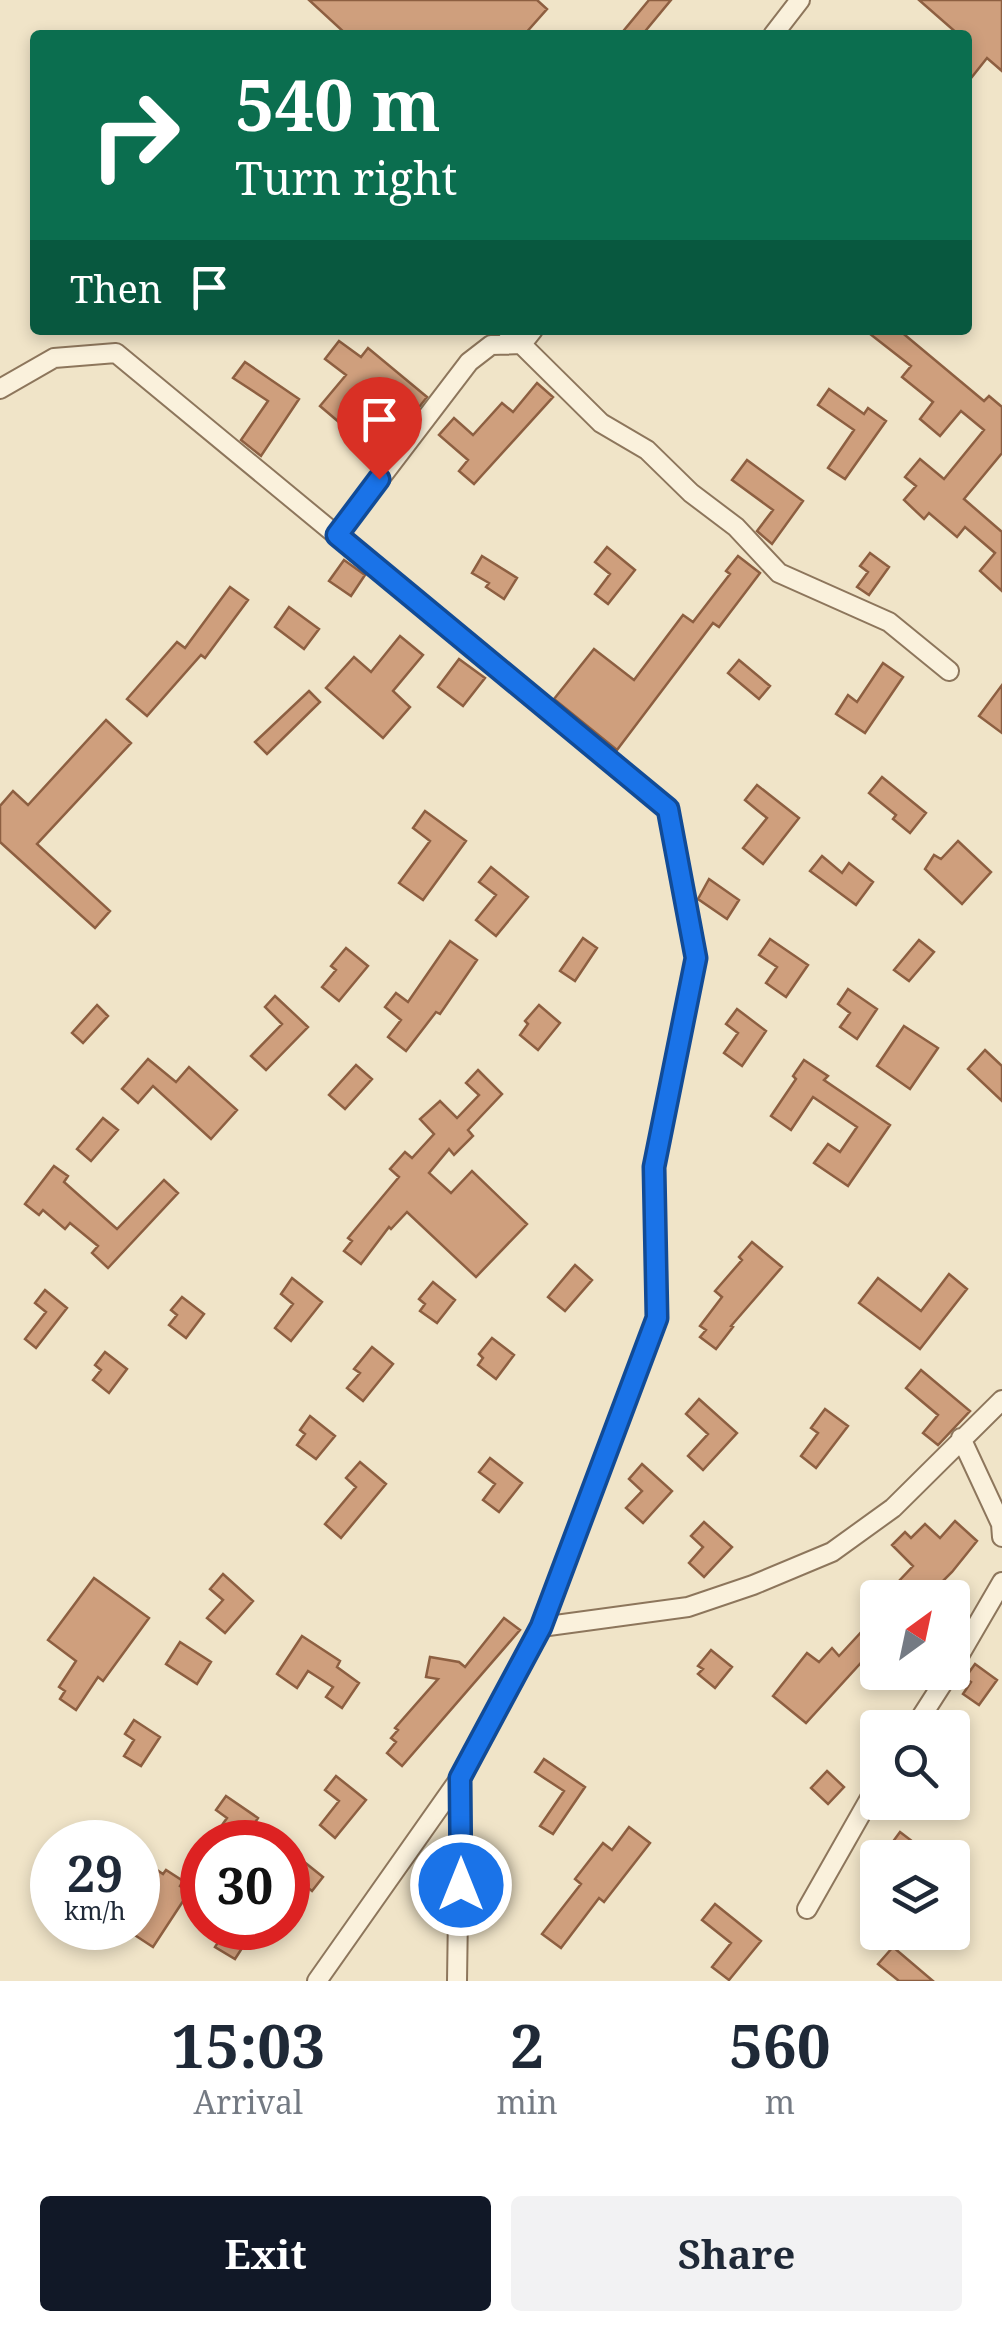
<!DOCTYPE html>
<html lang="en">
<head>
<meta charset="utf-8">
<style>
	body { margin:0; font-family:"Noto Serif",serif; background:#f2f2f3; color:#1f2937; height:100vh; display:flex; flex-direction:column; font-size:38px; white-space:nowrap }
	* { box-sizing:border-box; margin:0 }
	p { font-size:32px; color:#747a83 }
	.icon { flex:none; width:55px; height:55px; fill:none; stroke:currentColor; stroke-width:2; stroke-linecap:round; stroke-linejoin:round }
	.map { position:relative; height:1981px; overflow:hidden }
	.sheet { display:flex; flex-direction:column; background:#fff; flex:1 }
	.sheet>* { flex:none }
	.banner { position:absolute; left:30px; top:30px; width:942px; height:305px; border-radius:10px; box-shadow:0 5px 15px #0003; background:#0b6e4f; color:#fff; overflow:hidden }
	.needle { width:65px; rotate:33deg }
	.controls { position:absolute; left:860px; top:1580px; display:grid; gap:20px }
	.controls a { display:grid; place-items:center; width:110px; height:110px; border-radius:10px; background:#fff; box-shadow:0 5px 15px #0003; font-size:50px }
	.speed { position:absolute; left:30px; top:1820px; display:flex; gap:20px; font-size:50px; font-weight:700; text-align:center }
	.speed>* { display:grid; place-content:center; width:130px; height:130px; border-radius:50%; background:#fff; box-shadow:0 5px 15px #0003; line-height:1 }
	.speed small { font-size:25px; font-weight:400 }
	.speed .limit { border:15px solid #d22; background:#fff; color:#111 }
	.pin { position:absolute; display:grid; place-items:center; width:85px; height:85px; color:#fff; margin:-102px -42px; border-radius:50% 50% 50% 0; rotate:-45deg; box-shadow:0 0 10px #0007 }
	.pin .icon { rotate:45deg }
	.me { position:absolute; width:110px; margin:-55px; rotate:0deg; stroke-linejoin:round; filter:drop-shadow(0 0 8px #0008) }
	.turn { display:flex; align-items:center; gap:35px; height:210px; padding:0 40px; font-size:45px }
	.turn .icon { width:130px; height:130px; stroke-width:2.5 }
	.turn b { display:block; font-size:70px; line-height:85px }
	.then { display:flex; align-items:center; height:95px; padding:0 40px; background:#0003; gap:20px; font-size:38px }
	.eta { display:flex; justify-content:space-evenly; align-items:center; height:170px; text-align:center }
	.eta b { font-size:60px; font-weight:700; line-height:70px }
	.cta { display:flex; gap:20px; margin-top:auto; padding:20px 40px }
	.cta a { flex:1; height:115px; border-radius:10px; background:#111827; color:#fff; font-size:40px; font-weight:700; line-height:115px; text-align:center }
	.cta a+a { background:#f2f2f3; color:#1f2937 }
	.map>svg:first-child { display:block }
	.building { fill:#cf9f7d; stroke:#8d5f41; stroke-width:2.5 }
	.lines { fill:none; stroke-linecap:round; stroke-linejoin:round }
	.street-casing { stroke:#8d765c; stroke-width:22 }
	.street { stroke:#faf1dc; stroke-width:18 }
	.route-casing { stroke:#114b97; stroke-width:25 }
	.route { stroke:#1a73e8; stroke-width:18 }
</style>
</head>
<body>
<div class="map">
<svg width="1002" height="1981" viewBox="0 0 1002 1981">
	<rect width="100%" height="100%" fill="#f0e4c8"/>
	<path class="building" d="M 309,0 L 537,0 L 547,9 L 524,35 L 347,35 Z
		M 649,0 L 671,0 L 642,35 L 620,35 Z
		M 919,0 L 1002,0 L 1002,71 L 987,58 L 968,82 L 968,35 L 959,35 Z
		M 865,330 L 899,330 L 984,401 L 989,396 L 1002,407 L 1002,453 L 964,499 L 1002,532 L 1002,591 L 980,571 L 995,553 L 965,527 L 957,537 L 929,513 L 924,519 L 904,500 L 916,486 L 905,477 L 920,459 L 944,479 L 984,430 L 961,411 L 940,436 L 920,419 L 933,402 L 902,377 L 911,366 Z
		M 339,341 L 361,357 L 368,348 L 427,397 L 380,457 L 320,406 L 346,375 L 325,359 Z
		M 245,362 L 299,399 L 261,456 L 241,440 L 268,401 L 233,378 Z
		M 537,383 L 553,397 L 474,484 L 459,471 L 468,460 L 439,435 L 454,418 L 473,435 L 502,403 L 513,412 Z
		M 829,389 L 864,414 L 868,408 L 886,421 L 845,479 L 828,468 L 854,430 L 818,405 Z
		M 747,460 L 803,501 L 772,544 L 757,531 L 773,510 L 732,480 Z
		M 607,547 L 635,570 L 608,604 L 595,594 L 610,574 L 595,562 Z
		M 870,553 L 889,567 L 869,595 L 857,587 L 868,572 L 860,566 Z
		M 482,556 L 517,578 L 504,599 L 486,587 L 489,583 L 472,573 Z
		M 738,556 L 760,573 L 719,627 L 713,623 L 617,750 L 554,699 L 594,649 L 634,680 L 683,615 L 693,622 L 730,574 L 726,571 Z
		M 344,560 L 365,575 L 351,596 L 329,581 Z
		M 230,587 L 248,600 L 205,658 L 201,655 L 147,716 L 127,699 L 177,642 L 185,648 Z
		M 289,607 L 319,629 L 304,649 L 275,627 Z
		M 400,636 L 423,655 L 393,691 L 410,707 L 383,738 L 326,688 L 354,657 L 371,672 Z
		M 459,659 L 485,678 L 463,706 L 438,687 Z
		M 739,660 L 770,686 L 759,699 L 728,673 Z
		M 883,663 L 903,677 L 865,733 L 836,714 L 848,695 L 857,702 Z
		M 1002,685 L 1002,733 L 979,716 Z
		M 309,691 L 320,702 L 267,754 L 255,742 Z
		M 106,720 L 131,743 L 37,844 L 110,911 L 95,928 L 0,842 L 0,806 L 13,791 L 28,805 Z
		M 882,777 L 926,813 L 910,833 L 893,819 L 896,815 L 869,793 Z
		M 757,785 L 799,818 L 763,864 L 743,848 L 767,818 L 745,800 Z
		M 425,811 L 466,841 L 423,900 L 399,883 L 430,841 L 413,828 Z
		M 958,841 L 991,872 L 962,904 L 925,869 L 934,855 L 941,859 Z
		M 822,856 L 842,873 L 849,863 L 873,882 L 856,905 L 810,871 Z
		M 491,867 L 528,897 L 496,936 L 476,920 L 496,895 L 479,882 Z
		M 709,879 L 739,900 L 727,919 L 698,899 Z
		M 583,938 L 597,948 L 575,981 L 560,971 Z
		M 770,939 L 808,965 L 786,997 L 766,983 L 777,967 L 759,955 Z
		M 919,940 L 934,952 L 909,981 L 894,970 Z
		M 450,941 L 477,960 L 440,1014 L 436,1012 L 406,1051 L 388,1037 L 401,1020 L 385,1007 L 396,993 L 408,1002 Z
		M 346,948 L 368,966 L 339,1001 L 322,987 L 336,970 L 331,966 Z
		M 848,989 L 877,1009 L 857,1039 L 840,1027 L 850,1013 L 838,1004 Z
		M 275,996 L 308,1027 L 266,1070 L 251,1056 L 282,1024 L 265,1007 Z
		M 97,1005 L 108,1016 L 83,1043 L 72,1033 Z
		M 539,1005 L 560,1023 L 538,1050 L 520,1035 L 528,1024 L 525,1021 Z
		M 737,1009 L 766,1031 L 742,1066 L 724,1053 L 738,1033 L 726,1024 Z
		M 904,1026 L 938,1048 L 910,1089 L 877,1066 Z
		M 985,1050 L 1002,1066 L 1002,1101 L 968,1069 Z
		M 148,1059 L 176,1082 L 189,1067 L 237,1110 L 211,1139 L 153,1086 L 138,1103 L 122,1089 Z
		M 804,1060 L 828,1076 L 824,1080 L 890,1125 L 848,1186 L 814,1163 L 828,1144 L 840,1152 L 857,1127 L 813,1097 L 791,1130 L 771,1116 L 796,1079 L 793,1076 Z
		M 356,1065 L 372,1079 L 345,1109 L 329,1095 Z
		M 478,1070 L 502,1094 L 468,1130 L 473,1136 L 454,1155 L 449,1149 L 429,1173 L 451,1193 L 472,1171 L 527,1224 L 476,1277 L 407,1212 L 391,1229 L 389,1227 L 361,1264 L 344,1251 L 352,1241 L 348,1238 L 399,1177 L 390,1169 L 405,1152 L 412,1158 L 434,1134 L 420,1119 L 440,1101 L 457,1118 L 479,1095 L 466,1083 Z
		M 103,1118 L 118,1130 L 91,1161 L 77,1149 Z
		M 54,1166 L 68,1176 L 64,1182 L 117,1229 L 164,1180 L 178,1193 L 108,1268 L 92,1253 L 98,1246 L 70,1223 L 65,1229 L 43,1210 L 39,1215 L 25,1204 Z
		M 752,1242 L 782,1267 L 731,1326 L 733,1327 L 716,1349 L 700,1337 L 706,1330 L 700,1326 L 722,1297 L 715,1291 L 742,1260 L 739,1257 Z
		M 575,1265 L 592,1280 L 565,1311 L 548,1297 Z
		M 949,1274 L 967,1289 L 920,1349 L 859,1303 L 878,1278 L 921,1311 Z
		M 292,1278 L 322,1302 L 291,1341 L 275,1328 L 293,1304 L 281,1294 Z
		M 433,1282 L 455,1300 L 437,1323 L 420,1311 L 425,1304 L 419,1299 Z
		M 45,1290 L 67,1308 L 36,1348 L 25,1339 L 46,1312 L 35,1303 Z
		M 182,1297 L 204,1314 L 186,1338 L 169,1325 L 177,1315 L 171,1310 Z
		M 492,1338 L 514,1355 L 496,1379 L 478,1365 L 483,1358 L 479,1354 Z
		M 372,1347 L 393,1364 L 363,1401 L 347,1388 L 360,1373 L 354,1369 Z
		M 105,1352 L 127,1369 L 109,1393 L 93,1380 L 101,1370 L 95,1365 Z
		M 921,1370 L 970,1411 L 938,1445 L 923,1433 L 938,1415 L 906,1388 Z
		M 699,1399 L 737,1433 L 703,1470 L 688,1456 L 708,1434 L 686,1414 Z
		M 825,1409 L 848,1426 L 816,1468 L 801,1456 L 818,1433 L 811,1428 Z
		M 310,1416 L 335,1436 L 316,1459 L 297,1445 L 305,1434 L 300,1430 Z
		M 490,1458 L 522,1483 L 499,1512 L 483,1500 L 495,1484 L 479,1472 Z
		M 360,1462 L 386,1484 L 341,1538 L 325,1524 L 356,1487 L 346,1478 Z
		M 642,1464 L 672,1491 L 643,1523 L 626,1508 L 642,1491 L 629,1479 Z
		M 955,1521 L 977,1541 L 952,1572 L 926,1598 L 883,1598 L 913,1566 L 892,1545 L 905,1532 L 911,1538 L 925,1524 L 940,1538 Z
		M 704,1522 L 732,1547 L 704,1577 L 689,1563 L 703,1547 L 691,1536 Z
		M 223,1574 L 253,1601 L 225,1633 L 207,1618 L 223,1600 L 210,1589 Z
		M 94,1578 L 149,1618 L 103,1681 L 98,1677 L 76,1710 L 60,1699 L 65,1691 L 59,1687 L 76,1661 L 48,1640 Z
		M 878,1614 L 878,1644 L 806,1723 L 773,1696 L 807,1653 L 819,1662 L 832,1648 L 839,1656 Z
		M 504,1618 L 520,1630 L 402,1766 L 387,1753 L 396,1742 L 391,1738 L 398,1730 L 395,1728 L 438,1679 L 426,1677 L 430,1657 L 459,1662 L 465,1667 Z
		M 302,1636 L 340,1661 L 337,1667 L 359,1683 L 342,1708 L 326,1697 L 333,1687 L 308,1671 L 297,1688 L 277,1674 Z
		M 180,1642 L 211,1662 L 197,1684 L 166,1664 Z
		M 711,1650 L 732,1667 L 715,1688 L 698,1674 L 703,1669 L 698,1666 Z
		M 975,1664 L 997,1680 L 979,1705 L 963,1694 L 971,1682 L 965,1678 Z
		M 134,1720 L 160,1737 L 141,1766 L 124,1756 L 134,1740 L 125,1734 Z
		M 544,1759 L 585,1787 L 553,1834 L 540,1826 L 564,1791 L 535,1772 Z
		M 827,1771 L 844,1787 L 828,1804 L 811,1788 Z
		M 336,1776 L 366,1800 L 335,1838 L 320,1825 L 339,1801 L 325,1790 Z
		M 226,1796 L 258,1818 L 242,1842 L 210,1842 L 227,1818 L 216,1810 Z
		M 629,1827 L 650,1843 L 604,1902 L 599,1898 L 561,1948 L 542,1934 L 581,1884 L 575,1879 L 603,1843 L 612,1850 Z
		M 900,1832 L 934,1858 L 903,1858 L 889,1847 Z
		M 288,1849 L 323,1877 L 312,1891 L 297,1879 L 288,1891 Z
		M 154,1868 L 163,1874 L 166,1870 L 183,1881 L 180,1886 L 189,1892 L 153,1947 L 130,1932 L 138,1928 L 138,1920 L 148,1905 L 138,1899 L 143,1892 L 140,1890 Z
		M 715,1904 L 761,1941 L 729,1980 L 712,1967 L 731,1943 L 702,1920 Z
		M 227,1928 L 255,1928 L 235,1959 L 215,1947 Z
		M 893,1947 L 933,1981 L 899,1981 L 878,1964 Z"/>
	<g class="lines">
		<defs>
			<path id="street" d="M 773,35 L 800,0
				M 507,330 L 601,423 L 647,450 L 691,493 L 736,527 L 779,573 L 889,622 L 949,671
				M 0,389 L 54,358 L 116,353 L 668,809 L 696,958 L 654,1167 L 657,1318 L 541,1627 L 460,1778 L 317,1981
				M 337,535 L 469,362 L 491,345 L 522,344 L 533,330
				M 961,1438 L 1001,1524 L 1002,1537
				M 541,1627 L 688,1607 L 753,1585 L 832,1552 L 893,1508 L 1002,1400
				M 952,1668 L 1002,1582
				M 914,1728 L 950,1672
				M 807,1909 L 878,1784
				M 457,1981 L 460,1778"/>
		</defs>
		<use href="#street" class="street-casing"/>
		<use href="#street" class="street"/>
	</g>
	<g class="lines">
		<defs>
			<path id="route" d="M 379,479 L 337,535 L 668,809 L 696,958 L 654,1167 L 657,1318 L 541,1627 L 460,1778 L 461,1885"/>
		</defs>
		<use href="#route" class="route-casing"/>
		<use href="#route" class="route"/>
	</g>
</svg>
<div class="controls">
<a><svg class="needle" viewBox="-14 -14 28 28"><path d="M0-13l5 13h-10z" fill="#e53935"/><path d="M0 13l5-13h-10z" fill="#747a83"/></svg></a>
<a><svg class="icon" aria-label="search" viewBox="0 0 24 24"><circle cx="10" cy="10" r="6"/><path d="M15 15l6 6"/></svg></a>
<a><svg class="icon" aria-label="layers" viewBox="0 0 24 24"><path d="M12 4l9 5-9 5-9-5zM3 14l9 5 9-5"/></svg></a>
</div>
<div class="speed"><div>29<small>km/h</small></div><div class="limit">30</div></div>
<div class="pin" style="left:379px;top:479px;background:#d93025"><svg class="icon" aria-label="arrive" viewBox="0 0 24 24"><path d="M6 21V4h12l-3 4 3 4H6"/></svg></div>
<svg class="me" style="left:461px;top:1885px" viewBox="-20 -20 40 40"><circle r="17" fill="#1a73e8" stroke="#fff" stroke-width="3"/><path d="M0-11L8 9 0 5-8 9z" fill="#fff"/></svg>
<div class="banner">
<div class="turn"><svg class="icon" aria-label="right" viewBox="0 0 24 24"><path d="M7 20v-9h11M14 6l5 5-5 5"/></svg><div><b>540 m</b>Turn right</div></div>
<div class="then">Then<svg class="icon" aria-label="arrive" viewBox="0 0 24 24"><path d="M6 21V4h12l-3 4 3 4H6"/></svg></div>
</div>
</div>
<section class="sheet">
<div class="eta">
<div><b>15:03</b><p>Arrival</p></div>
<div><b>2</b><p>min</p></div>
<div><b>560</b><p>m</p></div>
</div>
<div class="cta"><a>Exit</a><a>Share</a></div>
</section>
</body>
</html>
